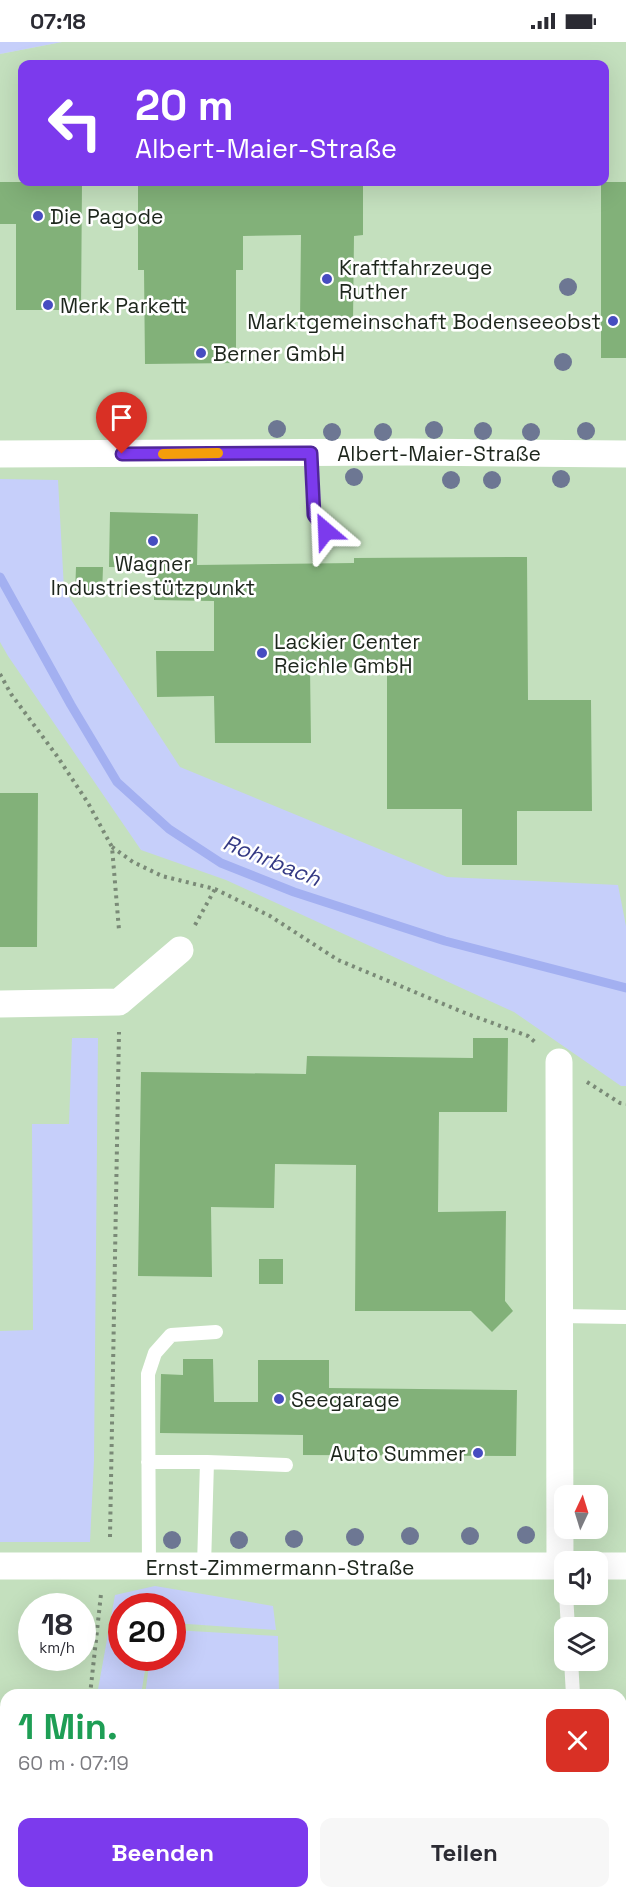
<!DOCTYPE html>
<html lang="de">
<head>
<meta charset="utf-8">
<style>
	body { margin:0; font-family:"Space Grotesk",sans-serif; background:#f7f7f7; color:#2b2b33; height:100vh; display:flex; flex-direction:column; font-size:22px; white-space:nowrap }
	* { box-sizing:border-box; margin:0 }
	p { font-size:20px; color:#7c7c81 }
	.icon { flex:none; width:33px; height:33px; fill:none; stroke:currentColor; stroke-width:2; stroke-linecap:round; stroke-linejoin:round }
	.map { position:relative; flex:1; overflow:hidden }
	.sheet { position:absolute; left:0px; top:1647px; width:627px; height:210px; display:flex; flex-direction:column; background:#fff; border-radius:18px 18px 0 0; box-shadow:0 6px 24px #0002 }
	.sheet>* { flex:none }
	.banner { position:absolute; left:18px; top:18px; width:591px; height:126px; border-radius:12px; box-shadow:0 6px 24px #0002; background:#7c3aed; color:#fff; overflow:hidden }
	.needle { width:39px; rotate:4deg }
	.fabs { position:absolute; left:554px; top:1443px; display:grid; gap:12px }
	.fabs a { display:grid; place-items:center; width:54px; height:54px; border-radius:12px; background:#fff; box-shadow:0 6px 24px #0002; font-size:30px }
	.speed { position:absolute; left:18px; top:1551px; display:flex; gap:12px; font-size:30px; font-weight:700; text-align:center }
	.speed>* { display:grid; place-content:center; width:78px; height:78px; border-radius:50%; background:#fff; box-shadow:0 6px 24px #0002; line-height:1 }
	.speed small { font-size:15px; font-weight:400 }
	.speed .limit { border:9px solid #d22; background:#fff; color:#111 }
	.pin { position:absolute; display:grid; place-items:center; width:51px; height:51px; color:#fff; margin:-62px -26px; border-radius:50% 50% 50% 0; rotate:-45deg; box-shadow:0 0 6px #0007 }
	.pin .icon { rotate:45deg }
	.me { position:absolute; width:66px; margin:-33px; rotate:334deg; stroke-linejoin:round; filter:drop-shadow(0 0 4px #0008) }
	.turn { display:flex; align-items:center; gap:21px; height:126px; padding:0 18px; font-size:27px }
	.turn .icon { width:78px; height:78px; stroke-width:2.5 }
	.turn b { display:block; font-size:42px; line-height:51px }
	.round { display:grid; place-items:center; flex:none; width:63px; height:63px; border-radius:12px; background:#f7f7f7 }
	.head { display:flex; align-items:center; justify-content:space-between; height:102px; padding:0 18px }
	h1 { font-size:36px; font-weight:800; line-height:45px; color:#1e9e55 }
	.cta { display:flex; gap:12px; margin-top:auto; padding:12px 18px }
	.cta a { flex:1; height:69px; border-radius:12px; background:#7c3aed; color:#fff; font-size:24px; font-weight:800; line-height:69px; text-align:center }
	.cta a+a { background:#f7f7f7; color:#2b2b33 }
	.status { display:flex; justify-content:space-between; align-items:center; height:42px; padding:0 30px; background:#fff; direction:ltr }
	.status svg { height:16px; fill:currentColor }
	.map>svg:first-child { display:block }
	.built { fill:#c4e0be; fill-rule:evenodd }
	.green { fill:#c6cffa }
	.lines { fill:none; stroke-linecap:round; stroke-linejoin:round }
	.stream { stroke:#a3b0f1; stroke-width:9 }
	.building { fill:#82b179 }
	.path { stroke:#7a8a77; stroke-width:4; stroke-dasharray:3 4.5; stroke-linecap:butt }
	.service { stroke:#fff; stroke-width:14 }
	.minor { stroke:#fff; stroke-width:27 }
	.tree { fill:#6d7793 }
	.route-casing { stroke:#51269a; stroke-width:15 }
	.route { stroke:#7c3aed; stroke-width:10 }
	.slow { stroke:#f59e0b; stroke-width:10 }
	.poi-dot { fill:#474cc1; stroke:#fff; stroke-width:2 }
	.labels { text-anchor:middle; dominant-baseline:central; stroke-width:5; stroke-linejoin:round; paint-order:stroke }
	.poi-label { font-size:21px; fill:#1d261c; stroke:#fff; text-anchor:start }
	.street-label { font-size:21px; fill:#1d261c; stroke:#fff }
	.water-label { font-size:22px; font-style:italic; fill:#343984; stroke:#fff }
</style>
</head>
<body>
<div class="status"><b>07:18</b><svg viewBox="0 0 49 12"><path d="M0 12V9h3v3zM5 12V6h3v6zM10 12V3h3v9zM15 12V0h3v12zM26 1h20v11H26zM47 4h2v5h-2z"/></svg></div>
<div class="map">
<svg width="626" height="1857" viewBox="0 0 626 1857">
	<rect width="100%" height="100%" fill="#d1e8cc"/>
	<path class="built" d="M 62,0 L 626,0 L 626,1857 L 0,1857 L 0,12 ZM 22,22 L 604,22 L 604,140 L 22,140 ZM 564,1454 L 597,1454 L 597,1486 L 564,1486 ZM 564,1520 L 597,1520 L 597,1552 L 564,1552 ZM 32,1564 L 82,1564 L 82,1616 L 32,1616 ZM 122,1564 L 172,1564 L 172,1616 L 122,1616 ZM 564,1586 L 597,1586 L 597,1618 L 564,1618 ZM 6,1653 L 621,1653 L 621,1851 L 6,1851 Z"/>
	<path class="green" d="M 0,0 L 62,0 L 0,12 Z
		M 0,437 L 58,438 L 64,547 L 180,725 L 447,835 L 618,843 L 626,884 L 626,1044 L 621,1044 L 514,970 L 226,838 L 141,808 L 8,614 L 0,600 Z
		M 72,996 L 98,996 L 94,1418 L 90,1500 L 0,1500 L 0,1289 L 33,1288 L 32,1082 L 69,1082 Z
		M 155,1544 L 273,1564 L 276,1588 L 173,1581 L 172,1564 L 122,1564 L 122,1616 L 147,1616 L 141,1653 L 97,1653 L 115,1553 Z
		M 173,1588 L 278,1594 L 279,1653 L 145,1653 L 150,1616 L 172,1616 Z
		M 81,1851 L 111,1851 L 110,1857 L 81,1857 Z"/>
	<g class="lines">
		<path class="stream" d="M 0,535 L 71,663 L 117,740 L 169,787 L 221,821 L 294,850 L 445,899 L 626,946"/>
	</g>
	<path class="building" d="M 0,140 L 82,140 L 81,268 L 16,268 L 16,182 L 0,182 Z
		M 138,140 L 363,140 L 363,193 L 354,194 L 353,280 L 300,279 L 301,193 L 243,194 L 243,228 L 236,228 L 236,321 L 145,322 L 144,228 L 138,228 Z
		M 601,140 L 626,140 L 626,316 L 601,316 Z
		M 110,470 L 198,472 L 197,523 L 354,521 L 354,516 L 527,515 L 528,658 L 591,658 L 592,769 L 517,769 L 517,823 L 462,823 L 462,767 L 387,767 L 387,625 L 310,626 L 311,701 L 215,701 L 214,654 L 157,655 L 156,609 L 214,609 L 214,559 L 154,558 L 154,526 L 109,525 Z
		M 76,525 L 103,525 L 102,553 L 75,553 Z
		M 0,751 L 38,751 L 37,905 L 0,905 Z
		M 473,996 L 508,996 L 507,1070 L 439,1070 L 438,1170 L 506,1169 L 505,1259 L 513,1269 L 492,1290 L 471,1269 L 355,1269 L 356,1123 L 275,1122 L 274,1166 L 211,1165 L 212,1235 L 138,1234 L 141,1030 L 306,1032 L 307,1014 L 473,1016 Z
		M 259,1217 L 283,1217 L 283,1242 L 259,1242 Z
		M 183,1317 L 213,1317 L 214,1360 L 258,1360 L 258,1318 L 329,1318 L 329,1346 L 517,1348 L 516,1414 L 303,1413 L 303,1393 L 160,1391 L 161,1332 L 183,1333 Z"/>
	<g class="lines">
		<path class="path" d="M 0,632 L 11,652 L 57,714 L 88,761 L 112,805 L 119,888
			M 112,805 L 133,820 L 162,834 L 215,847 L 270,874 L 338,918 L 465,971 L 528,994 L 536,1001
			M 195,883 L 215,847
			M 587,1040 L 620,1061 L 626,1062
			M 110,1495 L 119,990
			M 90,1653 L 101,1552
			M 75,1851 L 76,1857"/>
		<path class="service" d="M 311,411 L 314,473 L 326,489
			M 560,1274 L 626,1275
			M 148,1420 L 207,1420 L 204,1524
			M 207,1420 L 286,1423
			M 149,1525 L 148,1332 L 155,1311 L 171,1293 L 216,1290
			M 566,1552 L 568,1586
			M 571,1618 L 573,1653
			M 582,1851 L 582,1857"/>
		<path class="minor" d="M 0,412 L 409,410 L 626,412
			M 0,962 L 119,960 L 180,908
			M 559,1020 L 560,1524
			M 0,1524 L 564,1524
			M 597,1524 L 626,1524"/>
	</g>
	<g class="tree">
		<circle cx="568" cy="245" r="9"/>
		<circle cx="563" cy="320" r="9"/>
		<circle cx="277" cy="387" r="9"/>
		<circle cx="434" cy="388" r="9"/>
		<circle cx="483" cy="389" r="9"/>
		<circle cx="586" cy="389" r="9"/>
		<circle cx="332" cy="390" r="9"/>
		<circle cx="383" cy="390" r="9"/>
		<circle cx="531" cy="390" r="9"/>
		<circle cx="354" cy="435" r="9"/>
		<circle cx="561" cy="437" r="9"/>
		<circle cx="451" cy="438" r="9"/>
		<circle cx="492" cy="438" r="9"/>
		<circle cx="526" cy="1493" r="9"/>
		<circle cx="410" cy="1494" r="9"/>
		<circle cx="470" cy="1494" r="9"/>
		<circle cx="355" cy="1495" r="9"/>
		<circle cx="294" cy="1497" r="9"/>
		<circle cx="172" cy="1498" r="9"/>
		<circle cx="239" cy="1498" r="9"/>
	</g>
	<g class="lines">
		<defs>
			<path id="route" d="M 122,412 L 311,411 L 314,473 L 326,489"/>
		</defs>
		<use href="#route" class="route-casing"/>
		<use href="#route" class="route"/>
		<path class="slow" d="M 163,412 L 218,411"/>
	</g>
	<g class="poi-dot">
		<circle cx="38" cy="174" r="6"/>
		<circle cx="327" cy="237" r="6"/>
		<circle cx="48" cy="263" r="6"/>
		<circle cx="613" cy="279" r="6"/>
		<circle cx="201" cy="311" r="6"/>
		<circle cx="153" cy="499" r="6"/>
		<circle cx="262" cy="611" r="6"/>
		<circle cx="279" cy="1357" r="6"/>
		<circle cx="478" cy="1411" r="6"/>
	</g>
	<g class="labels">
		<g class="poi-label">
			<text x="50" y="174">Die Pagode</text>
			<text x="339" y="225">Kraftfahrzeuge<tspan x="339" dy="24">Ruther</tspan></text>
			<text x="60" y="263">Merk Parkett</text>
			<text x="601" y="279" text-anchor="end">Marktgemeinschaft Bodenseeobst</text>
			<text x="213" y="311">Berner GmbH</text>
			<text x="153" y="521" text-anchor="middle">Wagner<tspan x="153" dy="24">Industriestützpunkt</tspan></text>
			<text x="274" y="599">Lackier Center<tspan x="274" dy="24">Reichle GmbH</tspan></text>
			<text x="291" y="1357">Seegarage</text>
			<text x="466" y="1411" text-anchor="end">Auto Summer</text>
		</g>
		<g class="street-label">
			<text x="439" y="411">Albert-Maier-Straße</text>
			<text x="280" y="1525">Ernst-Zimmermann-Straße</text>
		</g>
		<g class="water-label">
			<text transform="translate(272 818) rotate(22)">Rohrbach</text>
		</g>
	</g>
</svg>
<div class="fabs">
<a><svg class="needle" viewBox="-14 -14 28 28"><path d="M0-13l5 13h-10z" fill="#e53935"/><path d="M0 13l5-13h-10z" fill="#7c7c81"/></svg></a>
<a><svg class="icon" aria-label="sound" viewBox="0 0 24 24"><path d="M4 9h4l5-4v14l-5-4H4zM17 9q2 3 0 6"/></svg></a>
<a><svg class="icon" aria-label="layers" viewBox="0 0 24 24"><path d="M12 4l9 5-9 5-9-5zM3 14l9 5 9-5"/></svg></a>
</div>
<div class="speed"><div>18<small>km/h</small></div><div class="limit">20</div></div>
<div class="pin" style="left:122px;top:412px;background:#d93025"><svg class="icon" aria-label="arrive" viewBox="0 0 24 24"><path d="M6 21V4h12l-3 4 3 4H6"/></svg></div>
<svg class="me" style="left:326px;top:489px" viewBox="-20 -20 40 40"><path d="M0-17L14 15 0 8-14 15z" fill="#7c3aed" stroke="#fff" stroke-width="4"/></svg>
<div class="banner">
<div class="turn"><svg class="icon" aria-label="left" viewBox="0 0 24 24"><path d="M17 20v-9H6M10 6l-5 5 5 5"/></svg><div><b>20 m</b>Albert-Maier-Straße</div></div>
</div>
<section class="sheet">
<div class="head"><div><h1>1 Min.</h1><p>60 m · 07:19</p></div><a class="round" style="background:#d93025;color:#fff"><svg class="icon" aria-label="close" viewBox="0 0 24 24"><path d="M6 6l12 12M18 6L6 18"/></svg></a></div>
<div class="cta"><a>Beenden</a><a>Teilen</a></div>
</section>
</div>
</body>
</html>
